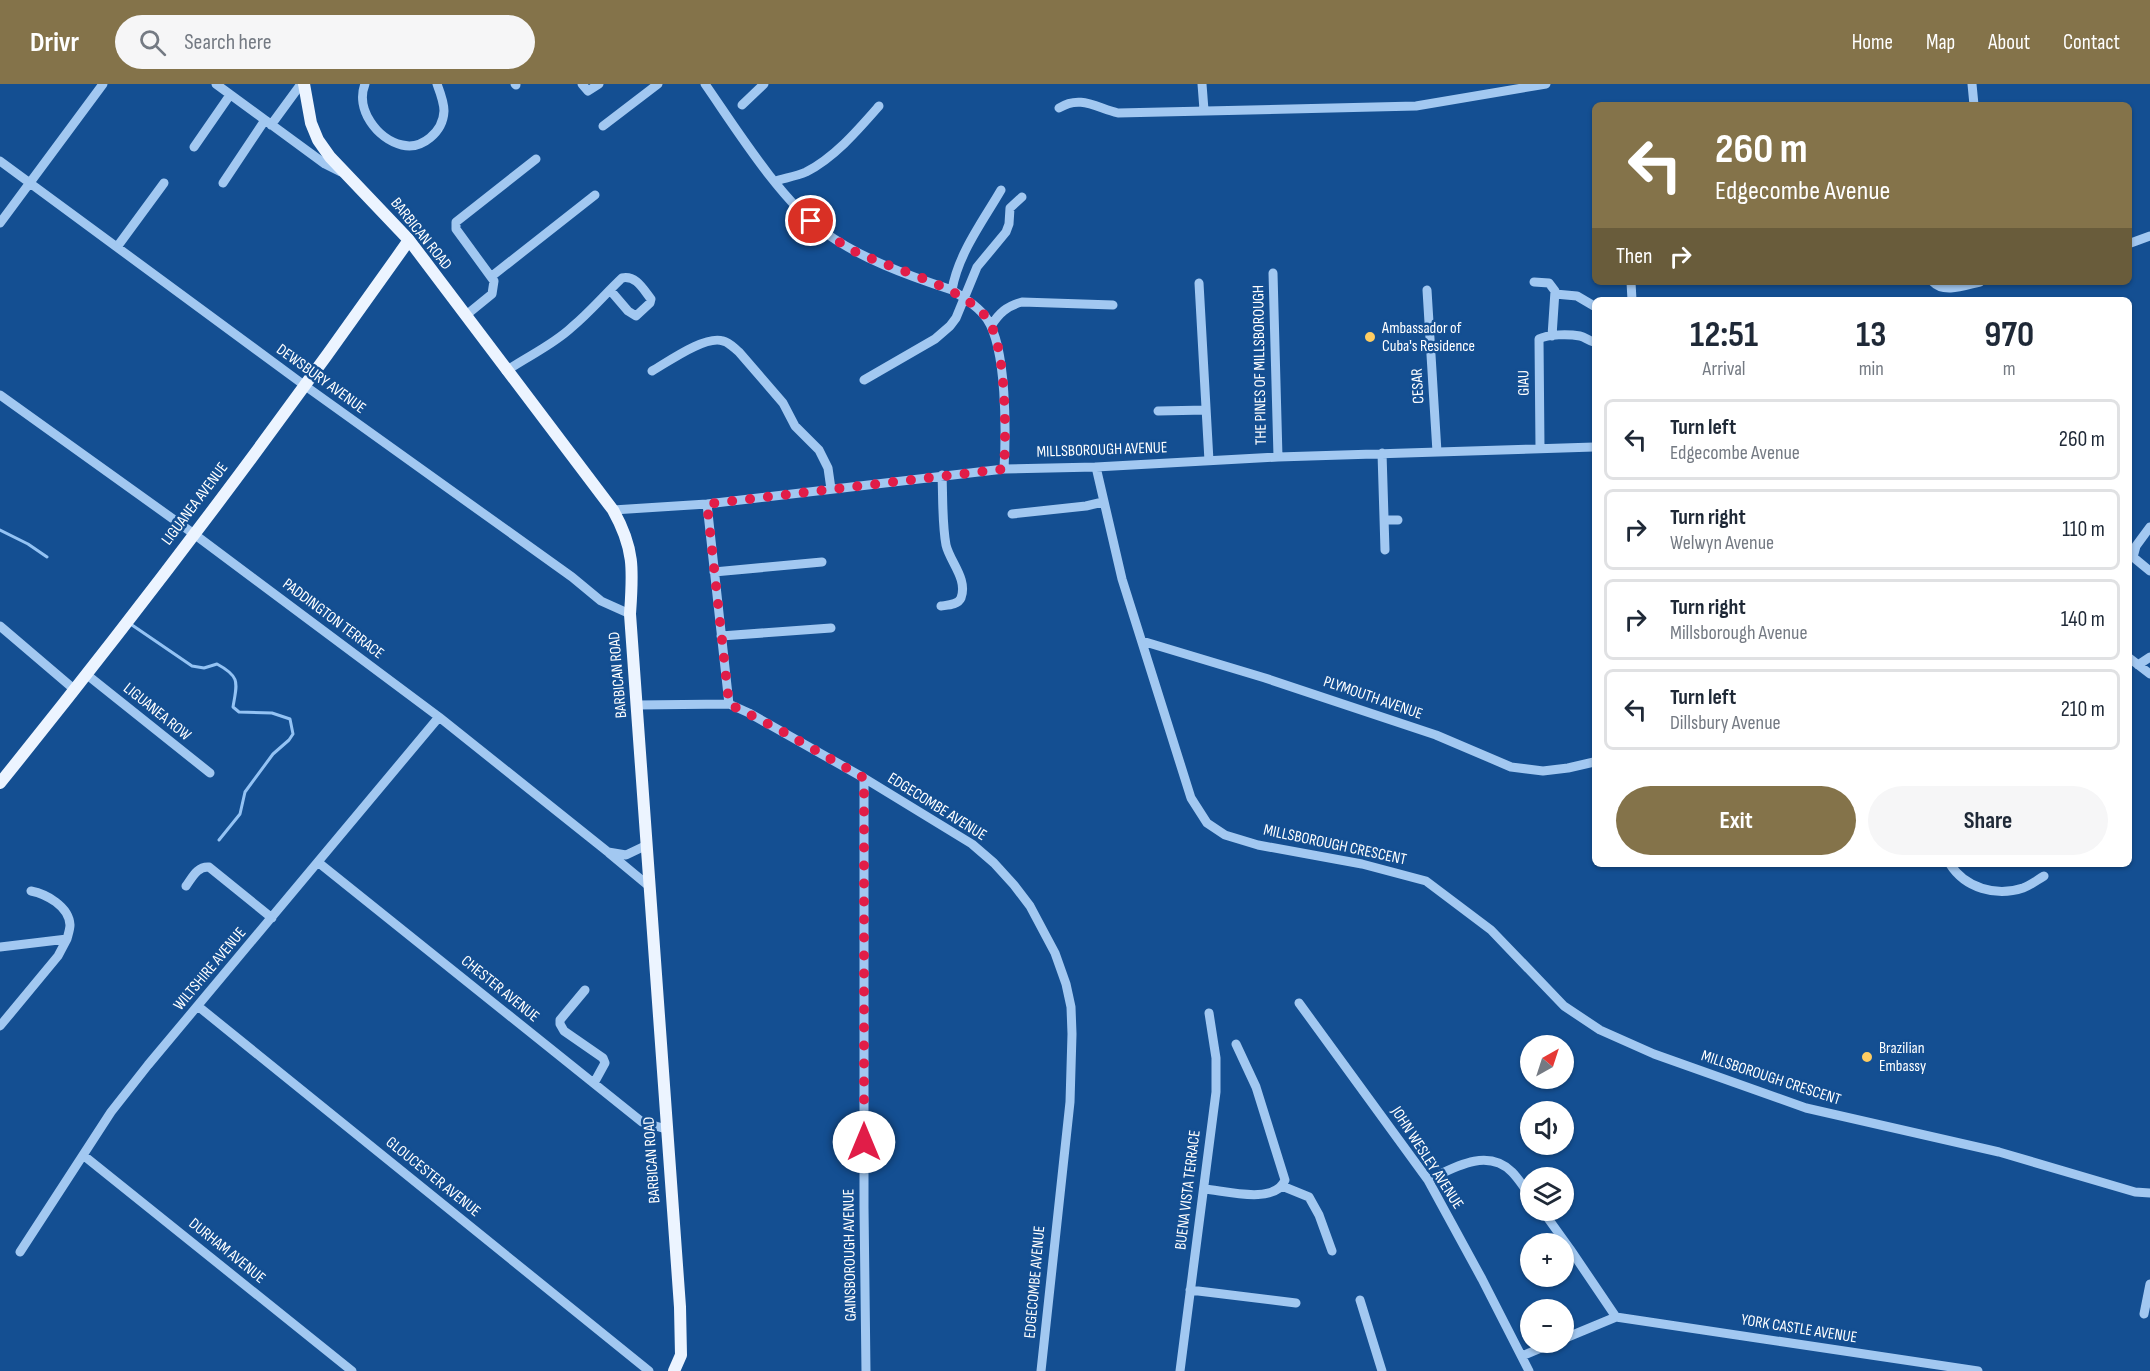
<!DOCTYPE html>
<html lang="en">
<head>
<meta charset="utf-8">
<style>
	body { margin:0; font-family:"Sofia Sans Condensed",sans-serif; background:#f6f6f7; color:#1f2937; height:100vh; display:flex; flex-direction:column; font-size:22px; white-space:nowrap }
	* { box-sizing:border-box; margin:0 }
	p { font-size:20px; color:#747a83 }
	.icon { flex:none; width:33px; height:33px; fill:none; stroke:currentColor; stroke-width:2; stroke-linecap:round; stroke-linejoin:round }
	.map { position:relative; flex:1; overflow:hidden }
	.drawer { position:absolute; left:1592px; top:213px; width:540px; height:570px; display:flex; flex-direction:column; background:#fff; border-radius:9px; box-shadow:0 2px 4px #0004 }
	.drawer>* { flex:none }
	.top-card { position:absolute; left:1592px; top:18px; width:540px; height:183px; border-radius:9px; box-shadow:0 2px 4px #0004; background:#84734a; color:#fff; overflow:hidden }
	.needle { width:39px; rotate:39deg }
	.controls { position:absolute; left:1520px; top:951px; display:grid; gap:12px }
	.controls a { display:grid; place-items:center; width:54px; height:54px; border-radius:50%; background:#fff; box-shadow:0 2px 4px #0004; font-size:30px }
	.pin { position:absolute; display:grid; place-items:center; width:51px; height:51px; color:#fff; margin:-26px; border:3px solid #fff; border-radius:50%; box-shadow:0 2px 6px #0007 }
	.me { position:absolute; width:66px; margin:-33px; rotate:0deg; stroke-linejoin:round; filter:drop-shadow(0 0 4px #0008) }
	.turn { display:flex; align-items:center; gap:21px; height:126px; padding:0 24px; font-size:27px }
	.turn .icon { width:78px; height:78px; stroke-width:2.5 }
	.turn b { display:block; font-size:42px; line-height:51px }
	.then { display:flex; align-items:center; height:57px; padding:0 24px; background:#0003; gap:12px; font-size:22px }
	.eta { display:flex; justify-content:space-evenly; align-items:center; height:102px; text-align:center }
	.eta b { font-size:36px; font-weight:700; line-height:42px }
	.action { display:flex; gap:12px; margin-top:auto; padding:12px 24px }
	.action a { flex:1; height:69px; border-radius:36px; background:#84734a; color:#fff; font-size:24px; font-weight:700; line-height:69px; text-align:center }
	.action a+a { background:#f6f6f7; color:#1f2937 }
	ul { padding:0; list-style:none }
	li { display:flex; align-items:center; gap:18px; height:81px; margin:0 12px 9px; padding:0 12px; border:3px solid #e0e1e3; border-radius:9px }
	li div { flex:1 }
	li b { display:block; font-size:22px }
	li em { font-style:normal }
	header { display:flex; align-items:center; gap:36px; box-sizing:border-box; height:84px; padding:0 30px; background:#84734a; color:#fff }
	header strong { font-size:28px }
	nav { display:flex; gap:33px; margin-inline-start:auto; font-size:21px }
	.search { width:420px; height:54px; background:#f6f6f7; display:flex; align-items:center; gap:15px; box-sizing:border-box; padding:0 21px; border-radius:33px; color:#747a83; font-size:22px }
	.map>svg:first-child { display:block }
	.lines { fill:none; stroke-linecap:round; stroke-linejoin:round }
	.stream { stroke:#94c3f4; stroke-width:3 }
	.minor { stroke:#a2c8f1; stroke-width:9 }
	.major { stroke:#ecf4ff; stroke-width:12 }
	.route { stroke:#e11d48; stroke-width:10; stroke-dasharray:0 18 }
	.poi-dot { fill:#ffcd62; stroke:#144f92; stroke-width:2 }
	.labels { text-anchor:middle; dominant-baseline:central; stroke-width:5; stroke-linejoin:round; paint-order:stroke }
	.street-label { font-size:16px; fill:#fff; stroke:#144f92 }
	.poi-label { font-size:16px; fill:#fff; stroke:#144f92; text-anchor:start }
</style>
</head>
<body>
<header>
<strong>Drivr</strong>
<div class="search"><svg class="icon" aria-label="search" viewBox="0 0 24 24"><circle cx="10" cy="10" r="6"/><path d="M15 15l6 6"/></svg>Search here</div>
<nav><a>Home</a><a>Map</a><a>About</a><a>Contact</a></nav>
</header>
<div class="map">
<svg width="2150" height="1287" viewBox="0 0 2150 1287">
	<rect width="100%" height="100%" fill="#144f92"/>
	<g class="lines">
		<path class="stream" d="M 0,446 L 28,460 L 47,473
			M 132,541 L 192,582 L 204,584 L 217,580 C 241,593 237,599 233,623 L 239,628 L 272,629 L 290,635 L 293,650 L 289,656 L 273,670 L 245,708 L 240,730 L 219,756"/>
		<path class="minor" d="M 216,0 L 325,80 L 341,88
			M 365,0 C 355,25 377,55 402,61 C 422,66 443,48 444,27 C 444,18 440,8 437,0
			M 515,0 L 516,1
			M 582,0 L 588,7 L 599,0
			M 705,0 C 737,46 779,114 823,147 C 859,174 909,192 952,206 C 964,214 979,223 987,235 C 1007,265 1006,349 1004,385
			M 1202,0 L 1204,26
			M 1972,0 L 1974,21
			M 742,21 L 764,0
			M 1059,24 C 1080,11 1095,23 1118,29 L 1416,22 L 1546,0
			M 271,41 L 301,0
			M 603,42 L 658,0
			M 194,63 L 230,11
			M 0,77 L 304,301 L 572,493 L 601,517 L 630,530
			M 775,97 C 785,94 797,92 806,88 C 835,73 858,46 879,22
			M 223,99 L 265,36
			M 0,139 L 103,0
			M 2128,160 L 2150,152
			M 117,163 L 164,99
			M 1273,189 L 1278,373
			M 492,192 L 595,111
			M 1534,198 L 1549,199 L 1555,207 L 1552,252
			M 1631,198 L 1632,216
			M 1933,198 C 1944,210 1966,201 1980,198
			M 1199,199 L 1209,377
			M 952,206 C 958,170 983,137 1001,106
			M 1427,206 L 1437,368
			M 1555,210 L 1577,212 L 1594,222
			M 465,232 L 492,210 L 494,197 L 456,145 L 456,138 L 536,75
			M 991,242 C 999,229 1007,222 1022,218 L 1113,221
			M 506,287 C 528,272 553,261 572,243 C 590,228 605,210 622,194 C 636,191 643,205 651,215 L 650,219 L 636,232 L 628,227 L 610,206
			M 652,287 C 668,278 705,251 723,257 C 729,258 734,264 739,268 L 783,319 L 795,342 L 819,366 L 828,384 L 831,405
			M 864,296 L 935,255 L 950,242 L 956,234 L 977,183 L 1006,148 L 1009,140 L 1010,124 L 1022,113
			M 0,311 L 194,450 L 439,633 L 608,768 L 626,771 L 647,761
			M 1158,327 L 1206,326
			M 1540,364 L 1539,255 C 1548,250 1569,250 1580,252 C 1585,253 1589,257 1594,258
			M 1382,369 L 1385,466
			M 1096,383 L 1122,495 L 1191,714 L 1207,739 L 1225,751 L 1258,761 L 1362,780 L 1426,797 L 1491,846 L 1564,922 L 1600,946 L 1654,970 L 1806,1024 L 1999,1068 L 2135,1108 L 2150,1109
			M 707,420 L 729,620
			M 613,426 L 707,420 L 1004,385 L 1096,383 L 1278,373 L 1594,363
			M 1012,430 L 1086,422 L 1103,418
			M 1384,436 L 1398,436
			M 2150,443 L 2136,462 L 2133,473 L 2150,487
			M 714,488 L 822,478
			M 941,522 C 948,521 958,521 961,514 C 968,495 950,478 946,461 C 942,439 943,414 942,391
			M 0,542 L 75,606
			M 721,552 L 831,544
			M 1142,557 L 1265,594 L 1436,651 L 1511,683 L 1543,687 L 1568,684 L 1594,678
			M 2128,573 L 2150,590
			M 2138,581 L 2150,573
			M 86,590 L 210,689
			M 637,621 L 729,620 L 749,629 L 864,694 L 972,760 L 994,779 L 1014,801 L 1030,822 L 1055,869 L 1066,900 L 1071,923 L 1072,950 L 1070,1018 L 1041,1287
			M 864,694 L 864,1123 L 866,1287
			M 609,769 L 650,803
			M 319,779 L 642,1038 L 666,1045
			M 1950,780 C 1965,804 1996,813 2023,804 C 2031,801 2037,796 2044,792
			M 186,802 C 192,794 197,782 209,783 L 272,834
			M 31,807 C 46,810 69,822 70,841 C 70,845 68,851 67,855
			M 0,863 L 67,855 L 58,872 L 0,942
			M 585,906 L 560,936 L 560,940 L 564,947 L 603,974 L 605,979 L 594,999
			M 1299,919 L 1428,1096 L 1482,1195 L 1529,1287
			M 199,923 L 649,1287
			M 83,1071 L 352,1287
			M 1428,1096 C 1453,1084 1487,1063 1512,1088 C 1519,1095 1524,1104 1530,1111
			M 1282,1102 L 1309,1113 L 1319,1131 L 1332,1167
			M 1205,1105 C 1226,1107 1275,1121 1285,1096 L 1256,1003 L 1236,960
			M 1542,1126 L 1570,1165 L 1616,1233
			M 20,1168 L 111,1028 L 148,981 L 439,633
			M 1190,1206 L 1296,1219
			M 1360,1216 L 1382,1287
			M 2144,1230 L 2150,1200
			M 1616,1233 L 1978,1287
			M 1563,1255 L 1616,1233
			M 1522,1272 L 1555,1258
			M 1180,1287 L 1216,1008 L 1216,974 L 1209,929"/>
		<path class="major" d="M 304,0 L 311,39 L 318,56 L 330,73 L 409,156 L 613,426 C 635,465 633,487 630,530 L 680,1223 L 681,1271 L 674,1287
			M 0,699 C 142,523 279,341 409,156"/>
	</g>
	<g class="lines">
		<path class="route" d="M 811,137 C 825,148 840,160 856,168 C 894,186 959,201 986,233 C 1007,259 1006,351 1004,385 L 707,420 L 729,620 L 780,646 L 864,694 L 864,1058"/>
	</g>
	<g class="poi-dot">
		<circle cx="1370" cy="253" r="6"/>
		<circle cx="1867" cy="973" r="6"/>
	</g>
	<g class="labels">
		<g class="street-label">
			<text transform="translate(421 150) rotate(51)">BARBICAN ROAD</text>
			<text transform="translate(1260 281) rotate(-91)">THE PINES OF MILLSBOROUGH</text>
			<text transform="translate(321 295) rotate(36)">DEWSBURY AVENUE</text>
			<text transform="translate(1524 299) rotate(-91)">GIAU</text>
			<text transform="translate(1418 302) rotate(-93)">CESAR</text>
			<text transform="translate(1102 366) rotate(-2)">MILLSBOROUGH AVENUE</text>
			<text transform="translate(195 420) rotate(-53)">LIGUANEA AVENUE</text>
			<text transform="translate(333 535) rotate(37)">PADDINGTON TERRACE</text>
			<text transform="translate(618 591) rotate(-95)">BARBICAN ROAD</text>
			<text transform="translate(1373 614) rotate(19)">PLYMOUTH AVENUE</text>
			<text transform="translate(157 628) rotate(39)">LIGUANEA ROW</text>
			<text transform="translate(937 723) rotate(32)">EDGECOMBE AVENUE</text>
			<text transform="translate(1335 761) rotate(12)">MILLSBOROUGH CRESCENT</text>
			<text transform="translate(210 885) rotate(-50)">WILTSHIRE AVENUE</text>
			<text transform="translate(500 905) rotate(39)">CHESTER AVENUE</text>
			<text transform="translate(1771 994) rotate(18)">MILLSBOROUGH CRESCENT</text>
			<text transform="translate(1427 1074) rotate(57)">JOHN WESLEY AVENUE</text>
			<text transform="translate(652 1076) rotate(-94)">BARBICAN ROAD</text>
			<text transform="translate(433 1093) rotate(39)">GLOUCESTER AVENUE</text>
			<text transform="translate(1188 1106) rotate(-83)">BUENA VISTA TERRACE</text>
			<text transform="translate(227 1167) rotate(39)">DURHAM AVENUE</text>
			<text transform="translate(850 1171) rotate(-91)">GAINSBOROUGH AVENUE</text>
			<text transform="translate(1035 1198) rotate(-85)">EDGECOMBE AVENUE</text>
			<text transform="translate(1799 1245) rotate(9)">YORK CASTLE AVENUE</text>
		</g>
		<g class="poi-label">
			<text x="1382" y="244">Ambassador of<tspan x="1382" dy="18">Cuba's Residence</tspan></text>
			<text x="1879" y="964">Brazilian<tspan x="1879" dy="18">Embassy</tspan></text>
		</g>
	</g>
</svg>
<div class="controls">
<a><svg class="needle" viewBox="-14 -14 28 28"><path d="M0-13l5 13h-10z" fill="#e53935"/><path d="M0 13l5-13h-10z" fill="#747a83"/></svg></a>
<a><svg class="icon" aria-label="sound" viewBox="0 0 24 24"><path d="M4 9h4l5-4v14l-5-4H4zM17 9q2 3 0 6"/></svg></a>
<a><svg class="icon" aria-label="layers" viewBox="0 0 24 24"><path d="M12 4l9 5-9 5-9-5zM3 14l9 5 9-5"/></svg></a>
<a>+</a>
<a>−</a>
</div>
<div class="pin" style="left:811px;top:137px;background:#d93025"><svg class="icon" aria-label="arrive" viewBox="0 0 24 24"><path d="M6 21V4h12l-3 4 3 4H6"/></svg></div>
<svg class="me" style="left:864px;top:1058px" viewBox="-20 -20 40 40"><circle r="19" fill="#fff"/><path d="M0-13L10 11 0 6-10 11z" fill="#e11d48"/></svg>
<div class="top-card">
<div class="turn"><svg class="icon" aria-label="left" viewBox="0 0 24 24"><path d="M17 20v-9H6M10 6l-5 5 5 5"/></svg><div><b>260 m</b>Edgecombe Avenue</div></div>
<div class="then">Then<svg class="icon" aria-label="right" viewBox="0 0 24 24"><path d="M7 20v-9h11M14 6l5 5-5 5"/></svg></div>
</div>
<section class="drawer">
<div class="eta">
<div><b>12:51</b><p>Arrival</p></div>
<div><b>13</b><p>min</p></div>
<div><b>970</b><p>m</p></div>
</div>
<ul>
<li><svg class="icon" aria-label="left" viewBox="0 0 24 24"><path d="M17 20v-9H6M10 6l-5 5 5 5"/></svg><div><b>Turn left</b><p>Edgecombe Avenue</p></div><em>260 m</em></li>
<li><svg class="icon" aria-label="right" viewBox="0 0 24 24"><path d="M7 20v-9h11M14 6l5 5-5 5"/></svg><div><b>Turn right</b><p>Welwyn Avenue</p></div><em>110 m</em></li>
<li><svg class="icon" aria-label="right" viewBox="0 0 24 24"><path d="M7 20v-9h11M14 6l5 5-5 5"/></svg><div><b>Turn right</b><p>Millsborough Avenue</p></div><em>140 m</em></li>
<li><svg class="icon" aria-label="left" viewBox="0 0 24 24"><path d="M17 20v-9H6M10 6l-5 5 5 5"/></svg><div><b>Turn left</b><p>Dillsbury Avenue</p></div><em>210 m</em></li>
</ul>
<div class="action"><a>Exit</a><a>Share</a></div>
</section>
</div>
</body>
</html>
